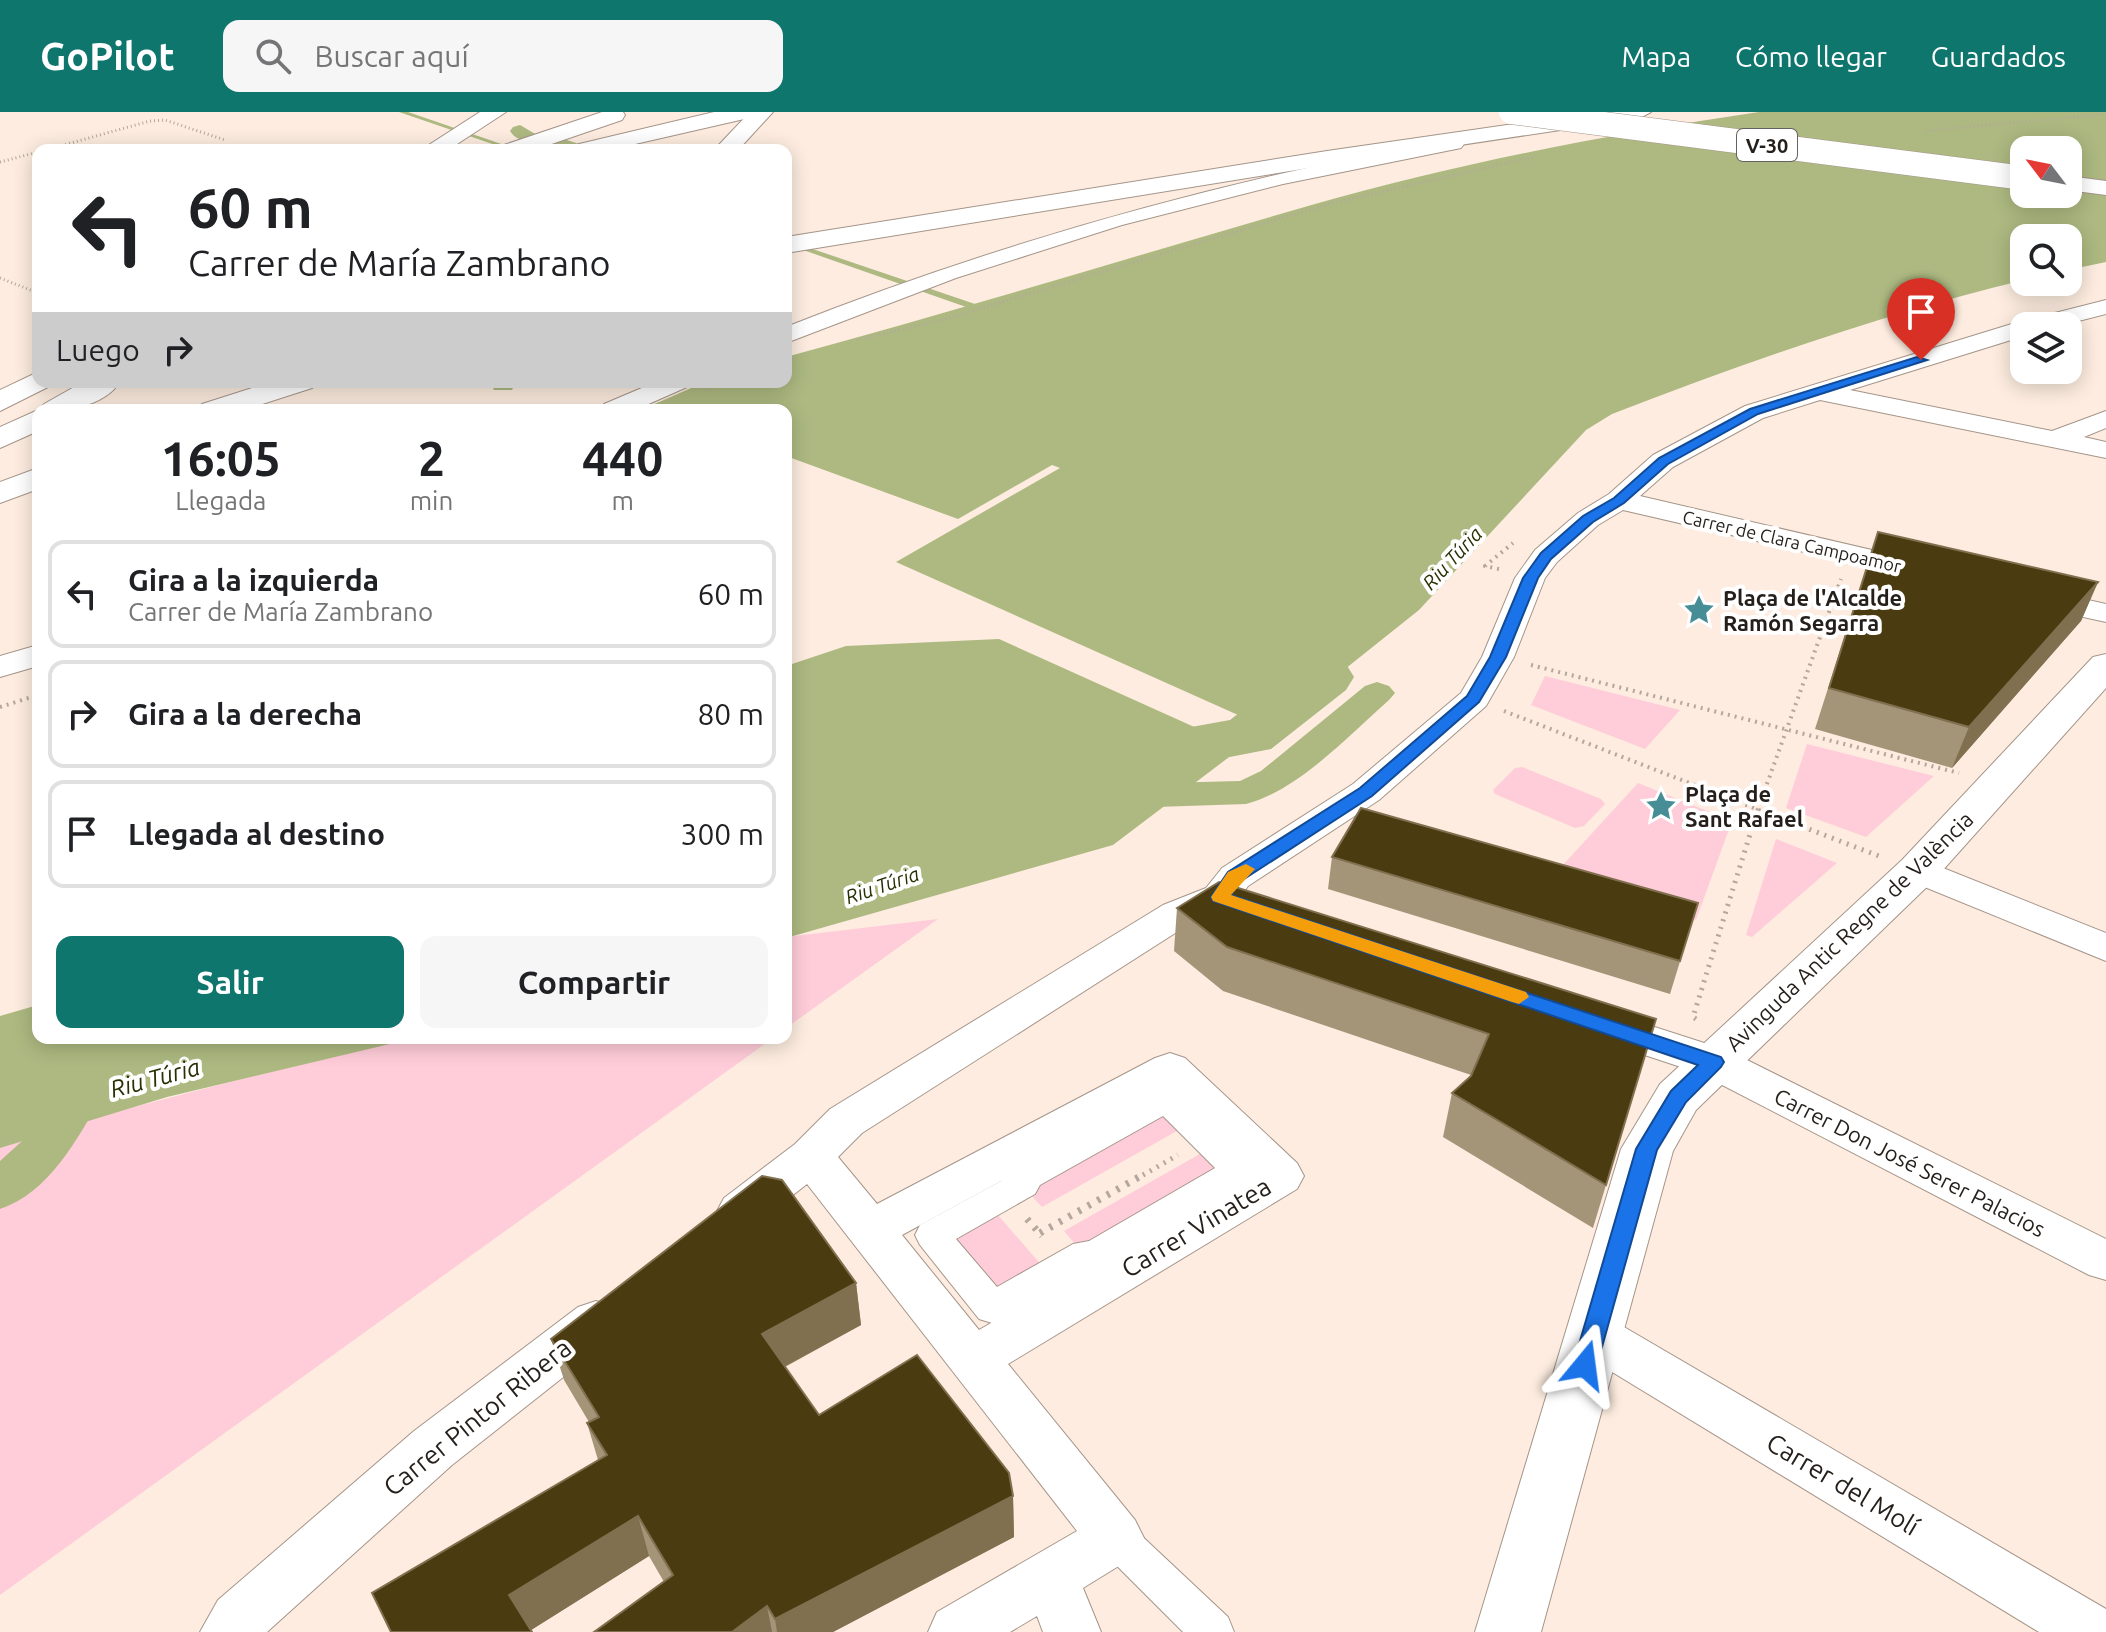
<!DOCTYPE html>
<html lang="es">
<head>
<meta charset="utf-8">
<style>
	body { margin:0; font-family:Ubuntu,sans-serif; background:#f6f6f6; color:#202124; height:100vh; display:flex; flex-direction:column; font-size:30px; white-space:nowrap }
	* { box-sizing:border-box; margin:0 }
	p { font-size:26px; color:#757577 }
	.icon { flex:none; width:44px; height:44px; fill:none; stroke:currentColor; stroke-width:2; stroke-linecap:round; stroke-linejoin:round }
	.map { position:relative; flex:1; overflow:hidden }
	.sheet { position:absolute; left:32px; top:292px; width:760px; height:640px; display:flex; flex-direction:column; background:#fff; border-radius:16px; box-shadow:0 4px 20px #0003 }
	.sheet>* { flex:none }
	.top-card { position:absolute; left:32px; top:32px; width:760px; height:244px; border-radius:16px; box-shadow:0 4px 20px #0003; background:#fff; color:#202124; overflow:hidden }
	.needle { width:52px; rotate:302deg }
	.fabs { position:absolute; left:2010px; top:24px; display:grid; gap:16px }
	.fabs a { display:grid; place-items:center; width:72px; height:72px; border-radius:16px; background:#fff; box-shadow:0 4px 20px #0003; font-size:40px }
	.pin { position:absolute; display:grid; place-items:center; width:68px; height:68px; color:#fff; margin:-82px -34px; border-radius:50% 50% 50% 0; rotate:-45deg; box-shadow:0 0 8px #0007 }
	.pin .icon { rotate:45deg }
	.me { position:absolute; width:88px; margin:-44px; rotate:16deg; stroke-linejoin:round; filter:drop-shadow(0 0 6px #0008) }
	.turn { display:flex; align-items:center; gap:28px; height:168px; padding:0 24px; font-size:36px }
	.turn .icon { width:104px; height:104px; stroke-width:2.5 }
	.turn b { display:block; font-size:56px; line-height:68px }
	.then { display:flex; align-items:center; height:76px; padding:0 24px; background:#0003; gap:16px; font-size:30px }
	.eta { display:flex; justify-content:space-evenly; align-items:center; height:136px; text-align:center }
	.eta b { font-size:48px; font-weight:700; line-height:56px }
	.primary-button { display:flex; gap:16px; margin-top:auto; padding:16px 24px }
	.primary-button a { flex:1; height:92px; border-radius:16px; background:#0f766e; color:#fff; font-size:32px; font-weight:700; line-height:92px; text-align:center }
	.primary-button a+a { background:#f6f6f6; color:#202124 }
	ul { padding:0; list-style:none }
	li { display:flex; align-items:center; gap:24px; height:108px; margin:0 16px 12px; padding:0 8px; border:4px solid #e0e0e0; border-radius:16px }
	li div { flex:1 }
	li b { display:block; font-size:30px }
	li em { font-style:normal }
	header { display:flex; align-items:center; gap:48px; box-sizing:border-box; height:112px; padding:0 40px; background:#0f766e; color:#fff }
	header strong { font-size:38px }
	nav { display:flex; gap:44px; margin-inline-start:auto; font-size:28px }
	.search { width:560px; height:72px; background:#f6f6f6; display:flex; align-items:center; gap:20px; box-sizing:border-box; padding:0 28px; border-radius:16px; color:#757577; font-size:30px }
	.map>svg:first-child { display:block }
	.green { fill:#ffcdd9 }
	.water { fill:#adb981; fill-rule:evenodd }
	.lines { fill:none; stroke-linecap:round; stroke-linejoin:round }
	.stream { fill:#adb981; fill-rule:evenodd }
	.canal { fill:#adb981; fill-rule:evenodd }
	.river { fill:#adb981; fill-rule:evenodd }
	.pedestrian-casing { stroke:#a59589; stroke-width:2 }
	.minor-casing { stroke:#a59589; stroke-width:2 }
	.tertiary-casing { stroke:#a59589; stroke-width:2 }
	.secondary-casing { stroke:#a59589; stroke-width:2 }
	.trunk-casing { stroke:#a59589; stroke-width:2 }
	.motorway-casing { stroke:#a59589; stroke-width:2 }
	.path-far3 { stroke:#b4a79d; stroke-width:3; stroke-dasharray:1 3; stroke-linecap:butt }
	.path-far2 { stroke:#b4a79d; stroke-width:4; stroke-dasharray:2 5; stroke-linecap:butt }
	.path-far1 { stroke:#b4a79d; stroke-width:5; stroke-dasharray:2 6; stroke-linecap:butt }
	.path { stroke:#b4a79d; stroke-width:7; stroke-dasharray:3 8; stroke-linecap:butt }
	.pedestrian { fill:#fff; fill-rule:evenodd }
	.minor { fill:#fff; fill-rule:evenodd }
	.tertiary { fill:#fff; fill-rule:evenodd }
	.secondary { fill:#fff; fill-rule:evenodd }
	.trunk { fill:#fff; fill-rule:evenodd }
	.motorway { fill:#fff; fill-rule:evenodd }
	.motorway-bridge-casing { stroke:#a59589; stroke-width:25; stroke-linecap:butt }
	.motorway-bridge { stroke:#fff; stroke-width:24 }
	.wall { fill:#a49478 }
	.shaded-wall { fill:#80704f }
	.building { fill:#4a3b11; stroke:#80704f; stroke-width:2 }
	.route { fill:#1a73e8; stroke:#114b97; stroke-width:2 }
	.slow { fill:#f59e0b }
	.labels { text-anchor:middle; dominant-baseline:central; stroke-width:8; stroke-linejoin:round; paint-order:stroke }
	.far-street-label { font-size:18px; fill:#251f1b; stroke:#fff }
	.shield { fill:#fff; stroke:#66625f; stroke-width:2 }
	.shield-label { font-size:20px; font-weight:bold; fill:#251f1b }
	.far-water-label { font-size:20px; font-style:italic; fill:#293003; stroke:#fff }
	.poi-label { font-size:22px; font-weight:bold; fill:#251f1b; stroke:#fff; text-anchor:start }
	.street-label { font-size:22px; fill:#251f1b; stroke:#fff }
	.water-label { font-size:24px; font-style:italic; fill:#293003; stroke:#fff }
	.near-street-label { font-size:26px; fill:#251f1b; stroke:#fff }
</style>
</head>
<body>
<header>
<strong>GoPilot</strong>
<div class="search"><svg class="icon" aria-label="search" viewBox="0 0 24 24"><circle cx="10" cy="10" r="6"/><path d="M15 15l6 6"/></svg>Buscar aquí</div>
<nav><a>Mapa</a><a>Cómo llegar</a><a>Guardados</a></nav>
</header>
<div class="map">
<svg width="2106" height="1520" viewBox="0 0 2106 1520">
	<rect width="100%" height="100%" fill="#fdecdf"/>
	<path class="green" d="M 1545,564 L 1680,598 L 1645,637 L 1531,593 Z
		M 1807,632 L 1934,664 L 1866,725 L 1786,696 Z
		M 1522,655 L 1601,687 L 1605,692 L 1584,714 L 1575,716 L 1495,682 L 1493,678 L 1515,656 Z
		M 1638,671 L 1732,709 L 1696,808 L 1552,765 Z
		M 1776,727 L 1837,751 L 1752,825 L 1746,823 Z
		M 938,807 L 786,916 L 786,825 Z
		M 399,926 L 773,926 L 0,1483 L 0,1030 Z
		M 1166,987 L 1191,1011 L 1042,1095 L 1018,1069 Z
		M 1214,1034 L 1239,1058 L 1088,1147 L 1064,1119 Z
		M 997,1102 L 1050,1163 L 992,1196 L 941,1133 Z"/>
	<path class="water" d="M 1759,0 L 2106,0 L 2106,150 L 2068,158 L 2068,126 L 2024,126 L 2024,168 C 1883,202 1747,250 1612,302 L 1586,318 L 1419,498 L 1257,627 L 1241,621 L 1258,605 L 1252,603 L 1247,607 L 896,450 L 1060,356 L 1052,353 L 958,407 L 786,344 L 786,298 L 662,298 L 650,294 L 705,270 L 786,270 L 786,245 C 963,197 1138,143 1315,92 C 1460,51 1610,22 1759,0 ZM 2024,38 L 2068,38 L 2068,82 L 2024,82 Z
		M 999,527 L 1241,636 L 1113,733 L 786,826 L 786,554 L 846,534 Z
		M 38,893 L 38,926 L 415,926 L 167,985 L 0,1036 L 0,904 Z"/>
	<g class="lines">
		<path class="stream" d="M 399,0 L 408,0 L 519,38 L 510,38 Z
			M 786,128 L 975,192 L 976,194 L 969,196 L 786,132 Z"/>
		<path class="canal" d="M 520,13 L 537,23 L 534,27 C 524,30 516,28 510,19 L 513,15 Z
			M 552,23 L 576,31 L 579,35 L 577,38 C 565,38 550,40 542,29 Z
			M 490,270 L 516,270 L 512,278 L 494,278 Z
			M 1377,570 L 1389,574 L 1395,581 L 1389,588 C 1348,624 1299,678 1246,692 L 1125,696 L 1112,692 L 1106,684 L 1112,676 L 1125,672 L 1240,669 L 1261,659 L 1365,574 Z
			M 79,967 L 95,972 L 102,984 C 78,1026 49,1081 0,1097 L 0,1049 L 31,1021 L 63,972 Z"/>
		<path class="river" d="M 1324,547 L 1346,552 L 1354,565 L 1346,578 L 1271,637 L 1178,655 L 1157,669 L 1134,675 L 1111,669 L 1101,655 L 1111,641 L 1136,625 L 1230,608 L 1302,552 Z"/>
		<defs>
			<path id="pedestrian" d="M 1166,975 L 1177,979 L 1251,1049 L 1256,1058 L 1251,1067 L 1100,1157 L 1084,1160 L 1005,1207 L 992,1211 L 979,1207 L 920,1133 L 915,1123 L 920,1113 L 1001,1069 L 1006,1060 ZM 1163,1004 L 1215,1056 L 1089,1129 L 1073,1132 L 997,1175 L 956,1127 L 1035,1082 L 1040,1073 Z
				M 1116,1407 L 1130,1413 L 1228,1505 L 1234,1520 L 1183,1520 L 1102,1439 L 1096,1426 L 1102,1413 Z"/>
			<path id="minor" d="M 1454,26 L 1464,32 L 1461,36 L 1283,72 L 1122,113 L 956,166 L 786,231 L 786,215 C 1003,129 1225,68 1454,26 Z
				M 2106,188 L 2106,202 L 2059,214 L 2024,214 L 2024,224 L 1850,278 L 2052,319 L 2106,299 L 2106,316 L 2084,325 L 2106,330 L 2106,346 L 1820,288 L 1763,306 L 1673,355 L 1640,384 L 1932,452 L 1936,458 L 1932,464 L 1921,467 L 1623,398 L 1598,413 L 1557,450 L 1545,466 L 1514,545 L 1486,594 L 1379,688 L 1248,774 L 1234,794 L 1191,811 L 862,1021 L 838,1045 L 877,1092 L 1155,946 L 1170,941 L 1185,946 L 1297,1051 L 1304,1064 L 1297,1077 L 1008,1252 L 1135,1408 L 1144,1426 L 1135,1444 L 1083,1476 L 1101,1520 L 1043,1520 L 1037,1504 L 1010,1520 L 928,1520 L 937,1500 L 1077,1419 L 807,1072 L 756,1112 L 740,1117 L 724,1112 L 717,1099 L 724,1086 L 795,1032 L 830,997 L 1163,793 L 1206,776 L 1222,756 L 1353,672 L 1461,581 L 1482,545 L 1515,466 L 1535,438 L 1578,401 L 1609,382 L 1653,343 L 1745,294 L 2015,211 ZM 1166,979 L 1249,1061 L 979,1218 L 902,1123 Z
				M 656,270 L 691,270 L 687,275 L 635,298 L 600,298 L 604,292 Z
				M 2035,476 L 2106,492 L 2106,510 L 2024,492 L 2020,485 L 2024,478 Z
				M 38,533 L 38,554 L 0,565 L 0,544 Z
				M 1918,746 L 2106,821 L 2106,849 L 1905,767 L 1899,758 L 1905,749 Z
				M 1602,898 L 1729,939 L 2106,1127 L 2106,1168 L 2089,1163 L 1699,961 L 1587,924 L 1581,913 L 1587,902 Z
				M 596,1189 L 614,1195 L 621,1210 L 614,1225 L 452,1353 L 267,1520 L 200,1520 L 218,1488 L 414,1319 L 578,1195 Z
				M 1594,1202 L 1612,1208 L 2106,1497 L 2106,1520 L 2039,1520 L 1576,1238 L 1569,1223 L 1576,1208 Z"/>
			<path id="tertiary" d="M 2106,542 L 2106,576 L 1934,768 L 1696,998 L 1673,1039 L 1541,1520 L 1475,1520 L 1621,1037 L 1660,972 L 1902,748 L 2093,545 Z"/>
			<path id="secondary" d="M 1596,0 L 1651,0 L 1640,6 L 1327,53 L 786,141 L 786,125 L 1327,39 Z"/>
			<path id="trunk" d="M 750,0 L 773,0 L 738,38 L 714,38 Z
				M 271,270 L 317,270 L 312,276 L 244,298 L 198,298 L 202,292 Z
				M 38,356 L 38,377 L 0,391 L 0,370 Z"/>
			<path id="motorway" d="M 480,0 L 506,0 L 448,38 L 421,38 Z
				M 602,0 L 623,0 L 625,3 L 622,8 L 534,38 L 501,38 L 504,33 Z
				M 714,0 L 756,0 L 753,5 L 609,38 L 572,38 L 575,33 Z
				M 2068,64 L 2106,69 L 2106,83 L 2068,78 Z
				M 38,260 L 38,270 L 52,270 L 48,275 L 0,299 L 0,278 Z
				M 83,270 L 120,270 C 102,296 68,298 40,298 L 44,292 Z
				M 38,298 L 38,319 L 0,336 L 0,315 Z"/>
		</defs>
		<use href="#pedestrian" class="pedestrian-casing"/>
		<use href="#minor" class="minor-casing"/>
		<use href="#tertiary" class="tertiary-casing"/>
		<use href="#secondary" class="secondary-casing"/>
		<use href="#trunk" class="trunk-casing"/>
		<use href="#motorway" class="motorway-casing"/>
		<path class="path-far3" d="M 1926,19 L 2106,2
			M 46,38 L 150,9 L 165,8 L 225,28
			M 0,50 L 38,40
			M 0,166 L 38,181
			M 856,228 L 945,207 L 1328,92 L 1533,45
			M 707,278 L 725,270"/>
		<path class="path-far2" d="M 1499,457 L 1485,454 L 1513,431
			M 1531,553 L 1959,661
			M 0,595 L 38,583
			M 1504,599 L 1777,705
			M 1755,705 L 1841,467"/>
		<path class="path-far1" d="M 1772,703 L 1879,744
			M 1696,907 L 1693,905 L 1756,703
			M 1136,1067 L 1178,1043"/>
		<path class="path" d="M 1027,1107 L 1042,1124
			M 1040,1121 L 1139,1065"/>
		<use href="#pedestrian" class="pedestrian"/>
		<use href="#minor" class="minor"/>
		<use href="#tertiary" class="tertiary"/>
		<use href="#secondary" class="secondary"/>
		<use href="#trunk" class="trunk"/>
		<use href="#motorway" class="motorway"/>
		<defs>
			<path id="motorway-bridge" d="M 1511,0 L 2024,66"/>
		</defs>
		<use href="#motorway-bridge" class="motorway-bridge-casing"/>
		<use href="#motorway-bridge" class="motorway-bridge"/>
	</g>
	<path class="wall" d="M 1878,420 L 2098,470 L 2081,509 L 1952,656 L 1815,617 Z
		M 1332,745 L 1698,791 L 1670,882 L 1328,777 Z
		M 1177,796 L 1656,907 L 1593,1116 L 1443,1025 L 1452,981 L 1471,963 L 1223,879 L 1174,839 Z
		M 856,1171 L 861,1213 L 785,1255 L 819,1303 L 1013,1384 L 1014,1425 L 833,1520 L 594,1520 L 664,1470 L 649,1444 L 531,1518 L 391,1520 L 598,1348 L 587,1311 L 589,1310 L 564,1268 L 551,1227 Z"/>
	<path class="shaded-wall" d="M 2098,470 L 2081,509 L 1952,656 L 1969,615 Z
		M 856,1171 L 861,1213 L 769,1263 L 762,1222 Z
		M 1013,1384 L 1014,1425 L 833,1520 L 777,1520 L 775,1507 Z
		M 638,1404 L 649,1444 L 528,1520 L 509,1483 Z
		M 767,1494 L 772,1520 L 732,1520 Z"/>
	<path class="building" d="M 1878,420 L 2098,470 L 1969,615 L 1829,576 Z
		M 1361,696 L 1698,791 L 1680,849 L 1332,745 Z
		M 1219,770 L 1656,907 L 1606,1073 L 1452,981 L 1471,964 L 1489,922 L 1227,835 L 1177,796 Z
		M 762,1064 L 782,1068 L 856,1171 L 762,1222 L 819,1303 L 917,1243 L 1009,1361 L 1013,1384 L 775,1507 L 767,1494 L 732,1520 L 594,1520 L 673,1463 L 638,1404 L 509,1483 L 532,1520 L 391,1520 L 372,1481 L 607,1343 L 587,1311 L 599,1305 L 551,1227 Z"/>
	<path class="route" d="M 1917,245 L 1927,248 L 1758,302 L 1668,352 L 1624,391 L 1593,410 L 1551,447 L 1538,466 L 1506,545 L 1479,590 L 1372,684 L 1241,769 L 1231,783 L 1721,945 L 1724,950 L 1721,955 L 1686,990 L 1657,1038 L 1597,1253 L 1594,1261 L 1585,1264 L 1577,1261 L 1573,1253 L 1636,1037 L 1671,979 L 1698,953 L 1213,789 L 1211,785 L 1228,760 L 1360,676 L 1467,584 L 1490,545 L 1523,466 L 1541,441 L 1583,404 L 1614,386 L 1659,346 L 1750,297 Z"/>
	<path class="slow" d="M 1246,752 L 1255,757 L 1231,783 L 1526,880 L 1529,885 L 1519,892 L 1512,890 L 1213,789 L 1211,785 L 1228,760 Z"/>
	<defs>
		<symbol id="sight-bare" viewBox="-9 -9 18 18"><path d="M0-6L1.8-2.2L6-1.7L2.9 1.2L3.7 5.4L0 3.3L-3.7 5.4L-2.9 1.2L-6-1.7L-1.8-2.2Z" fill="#468d95" stroke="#fff" stroke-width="2.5" paint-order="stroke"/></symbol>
	</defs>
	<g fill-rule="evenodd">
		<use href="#sight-bare" x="1677" y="476" width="44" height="44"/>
		<use href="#sight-bare" x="1639" y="672" width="44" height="44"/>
	</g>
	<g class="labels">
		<g class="far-street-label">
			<text transform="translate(1792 429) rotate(13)">Carrer de Clara Campoamor</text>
		</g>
		<rect class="shield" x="1737" y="17" width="60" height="32" rx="6"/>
		<g class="shield-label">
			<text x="1767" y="33">V-30</text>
		</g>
		<g class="far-water-label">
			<text transform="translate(1452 446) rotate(-47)">Riu Túria</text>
			<text transform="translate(882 773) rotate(-19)">Riu Túria</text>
		</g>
		<g class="poi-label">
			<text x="1723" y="485">Plaça de l'Alcalde<tspan x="1723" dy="25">Ramón Segarra</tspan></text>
			<text x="1685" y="681">Plaça de<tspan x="1685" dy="25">Sant Rafael</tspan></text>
		</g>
		<g class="street-label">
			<text transform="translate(1849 819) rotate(-44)">Avinguda Antic Regne de València</text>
			<text transform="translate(1910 1050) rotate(27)">Carrer Don José Serer Palacios</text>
		</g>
		<g class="water-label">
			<text transform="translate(155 966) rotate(-15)">Riu Túria</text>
		</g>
		<g class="near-street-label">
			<text transform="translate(1196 1115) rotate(-31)">Carrer Vinatea</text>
			<text transform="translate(477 1305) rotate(-39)">Carrer Pintor Ribera</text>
			<text transform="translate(1843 1372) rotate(31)">Carrer del Molí</text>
		</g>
	</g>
</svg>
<div class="fabs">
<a><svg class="needle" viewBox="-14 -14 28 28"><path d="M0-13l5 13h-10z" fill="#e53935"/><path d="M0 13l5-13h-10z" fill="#757577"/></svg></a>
<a><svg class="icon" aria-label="search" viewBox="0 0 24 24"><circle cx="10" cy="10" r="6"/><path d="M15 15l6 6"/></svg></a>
<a><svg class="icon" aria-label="layers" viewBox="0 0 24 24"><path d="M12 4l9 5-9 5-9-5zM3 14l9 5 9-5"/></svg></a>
</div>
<div class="pin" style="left:1921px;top:248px;background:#d93025"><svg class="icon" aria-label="arrive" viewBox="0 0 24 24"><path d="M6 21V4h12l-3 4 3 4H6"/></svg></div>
<svg class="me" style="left:1585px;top:1253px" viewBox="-20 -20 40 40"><path d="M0-17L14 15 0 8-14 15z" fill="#1a73e8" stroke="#fff" stroke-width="4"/></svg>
<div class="top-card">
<div class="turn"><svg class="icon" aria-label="left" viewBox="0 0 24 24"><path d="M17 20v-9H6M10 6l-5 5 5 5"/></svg><div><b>60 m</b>Carrer de María Zambrano</div></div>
<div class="then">Luego<svg class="icon" aria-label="right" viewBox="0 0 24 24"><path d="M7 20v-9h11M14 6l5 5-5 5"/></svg></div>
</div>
<section class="sheet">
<div class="eta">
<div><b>16:05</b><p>Llegada</p></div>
<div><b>2</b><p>min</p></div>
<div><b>440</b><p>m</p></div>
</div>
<ul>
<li><svg class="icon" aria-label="left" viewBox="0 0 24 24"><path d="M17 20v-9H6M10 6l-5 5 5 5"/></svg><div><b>Gira a la izquierda</b><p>Carrer de María Zambrano</p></div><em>60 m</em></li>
<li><svg class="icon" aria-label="right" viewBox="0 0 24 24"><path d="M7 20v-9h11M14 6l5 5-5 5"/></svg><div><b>Gira a la derecha</b></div><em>80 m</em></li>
<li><svg class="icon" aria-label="arrive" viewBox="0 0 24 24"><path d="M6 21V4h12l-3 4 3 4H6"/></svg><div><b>Llegada al destino</b></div><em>300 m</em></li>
</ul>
<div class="primary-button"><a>Salir</a><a>Compartir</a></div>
</section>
</div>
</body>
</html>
